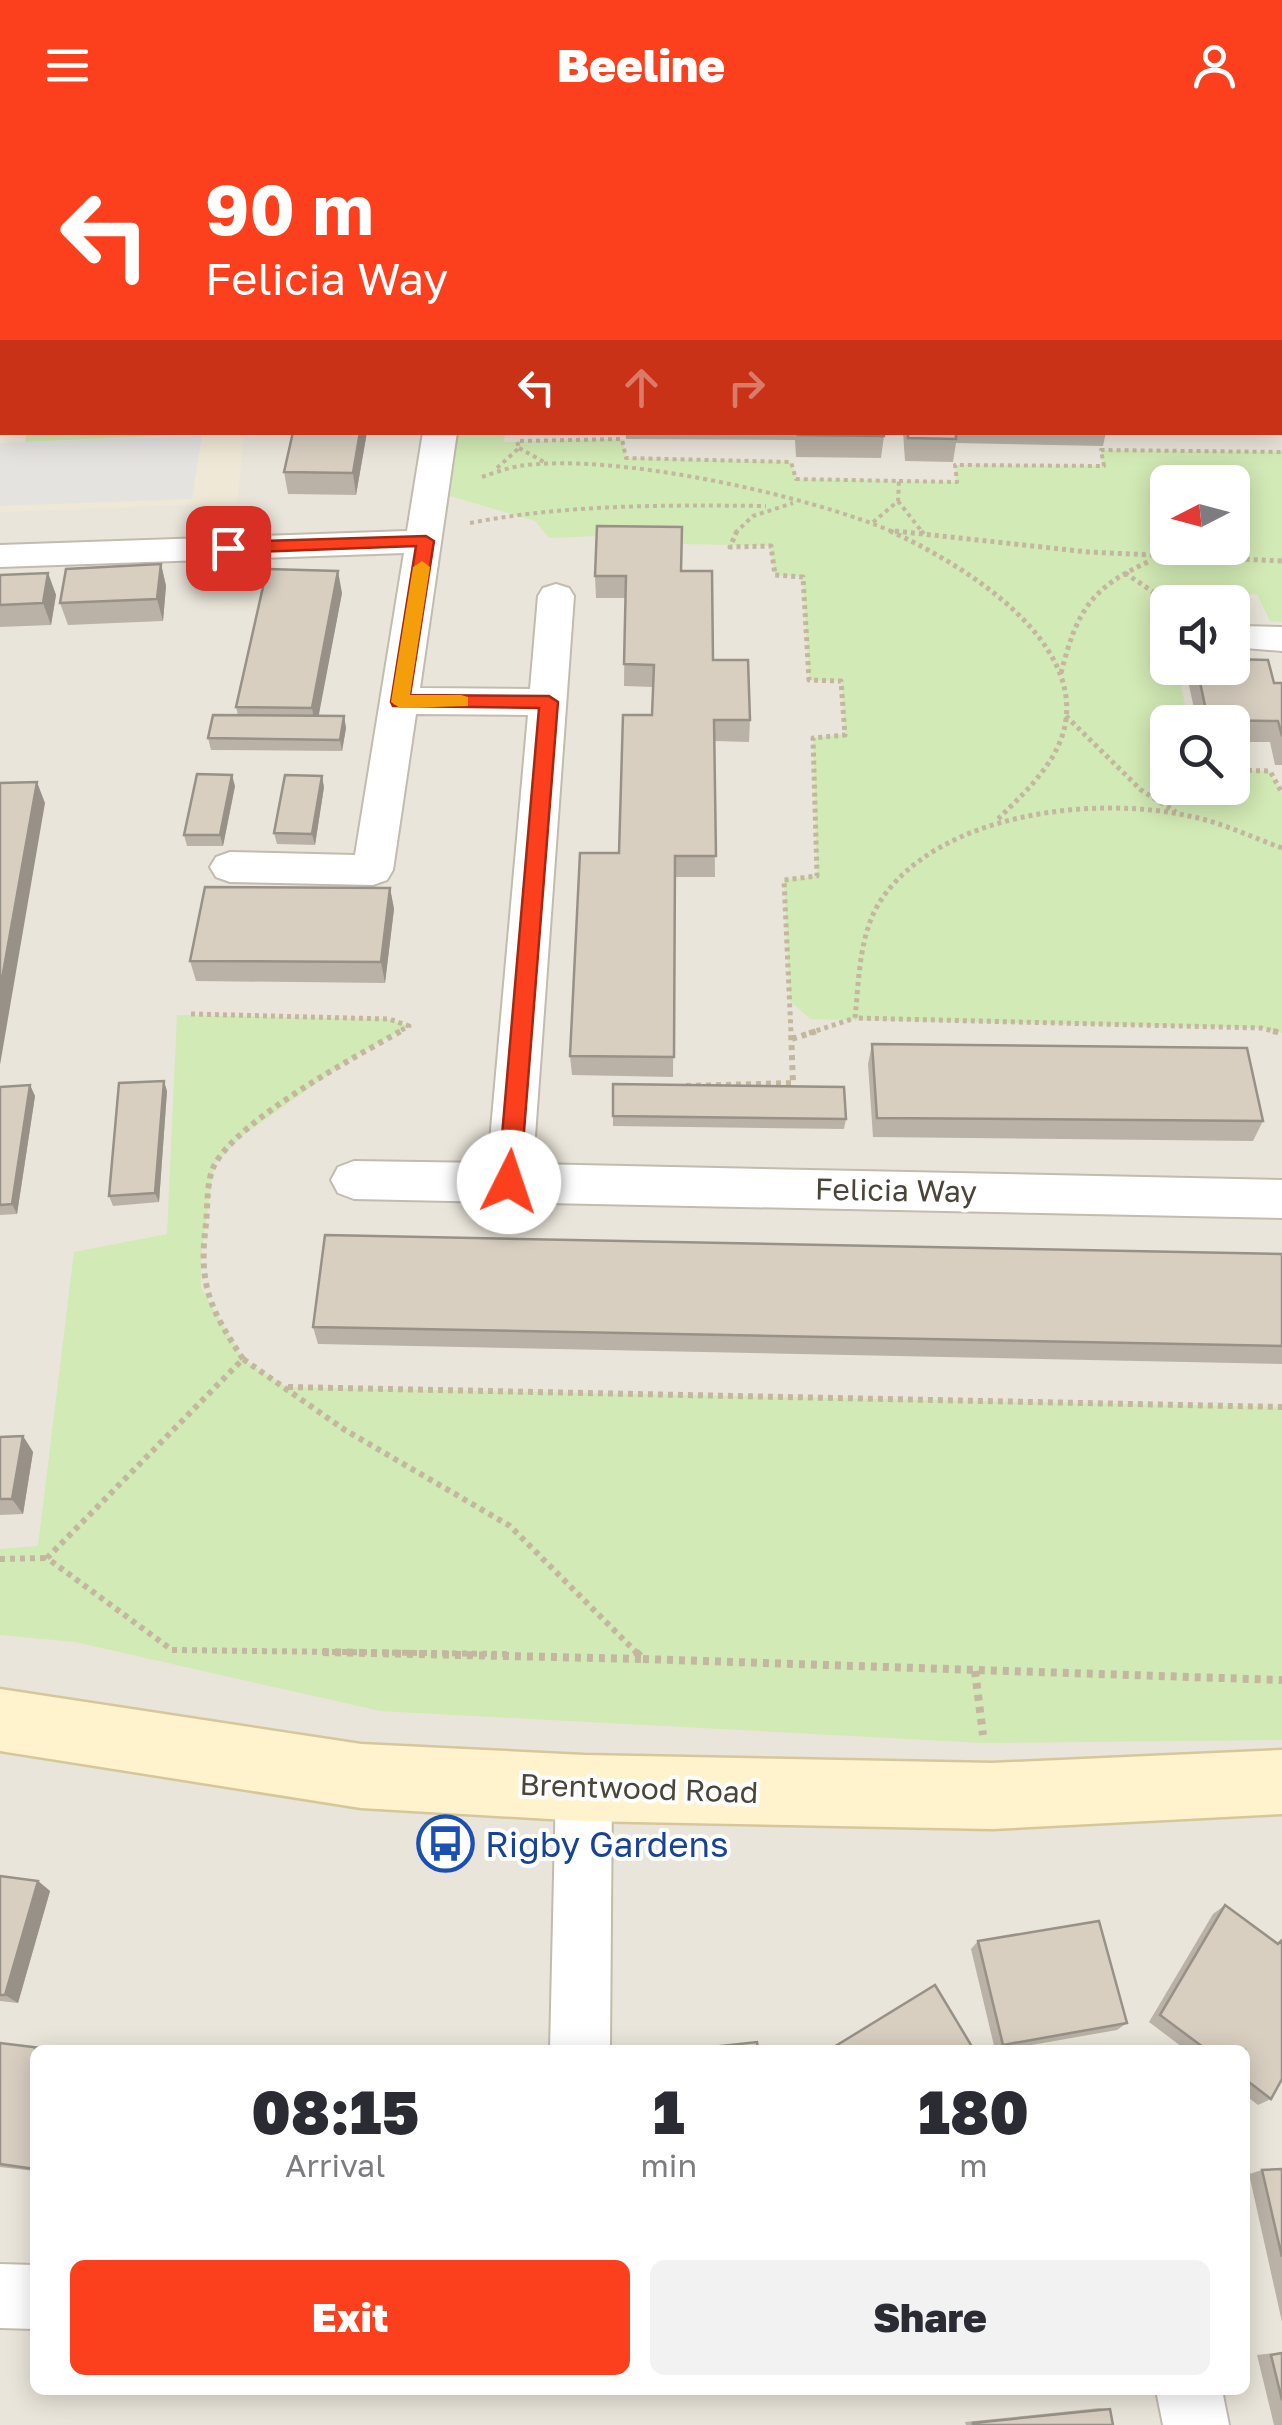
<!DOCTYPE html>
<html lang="en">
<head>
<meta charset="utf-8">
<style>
	body { margin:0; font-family:"Golos Text",sans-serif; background:#f2f2f3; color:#2b2b33; height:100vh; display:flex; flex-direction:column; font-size:38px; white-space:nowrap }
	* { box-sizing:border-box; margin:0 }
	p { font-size:32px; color:#7c7c81 }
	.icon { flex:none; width:55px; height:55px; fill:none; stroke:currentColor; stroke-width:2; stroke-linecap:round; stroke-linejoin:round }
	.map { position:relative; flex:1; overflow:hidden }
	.details { position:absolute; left:30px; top:1915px; width:1220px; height:350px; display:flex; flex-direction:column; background:#fff; border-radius:15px; box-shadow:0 5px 25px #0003 }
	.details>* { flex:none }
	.guide { position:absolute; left:0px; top:0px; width:1282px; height:305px; box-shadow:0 5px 25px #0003; background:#fc3f1d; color:#fff; overflow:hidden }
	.needle { width:65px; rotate:264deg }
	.tools { position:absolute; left:1150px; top:335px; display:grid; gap:20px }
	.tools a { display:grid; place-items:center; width:100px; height:100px; border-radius:15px; background:#fff; box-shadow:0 5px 25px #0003; font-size:50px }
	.pin { position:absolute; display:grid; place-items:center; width:85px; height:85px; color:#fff; margin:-42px; border-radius:20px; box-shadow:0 5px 15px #0006 }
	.me { position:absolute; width:110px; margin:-55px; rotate:4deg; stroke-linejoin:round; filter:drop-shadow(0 0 8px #0008) }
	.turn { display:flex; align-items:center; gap:35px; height:210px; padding:0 40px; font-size:45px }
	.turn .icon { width:130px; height:130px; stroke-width:2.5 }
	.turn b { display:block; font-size:70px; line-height:85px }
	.lanes { display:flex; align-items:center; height:95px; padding:0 40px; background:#0003; justify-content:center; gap:50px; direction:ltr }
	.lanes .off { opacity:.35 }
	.eta { display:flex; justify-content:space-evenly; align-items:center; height:170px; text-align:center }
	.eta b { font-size:60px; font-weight:800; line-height:70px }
	.action { display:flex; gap:20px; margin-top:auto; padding:20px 40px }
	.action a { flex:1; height:115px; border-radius:15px; background:#fc3f1d; color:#fff; font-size:40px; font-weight:800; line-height:115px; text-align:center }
	.action a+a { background:#f2f2f3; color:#2b2b33 }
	header { display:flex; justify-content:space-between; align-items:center; height:130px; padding:0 40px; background:#fc3f1d; color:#fff; font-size:45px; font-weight:800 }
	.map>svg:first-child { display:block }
	.residential { fill:#eae5da; fill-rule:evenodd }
	.education { fill:#efe8d6 }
	.green { fill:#d2eab5; fill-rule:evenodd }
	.parking { fill:#e5e3e0 }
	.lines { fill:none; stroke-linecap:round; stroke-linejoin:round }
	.street-casing { stroke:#c2bbae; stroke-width:4 }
	.secondary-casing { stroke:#d6c79b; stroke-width:5 }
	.path-far3 { stroke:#c4b79f; stroke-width:4; stroke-dasharray:4 4; stroke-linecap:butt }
	.path-far2 { stroke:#c4b79f; stroke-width:5; stroke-dasharray:4 4; stroke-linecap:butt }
	.path-far1 { stroke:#c4b79f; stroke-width:6; stroke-dasharray:5 5; stroke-linecap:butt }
	.path { stroke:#c4b79f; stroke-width:8; stroke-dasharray:6 6; stroke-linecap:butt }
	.street { fill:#fff; fill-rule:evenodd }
	.secondary { fill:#fff3cd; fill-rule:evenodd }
	.wall { fill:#bab2a6 }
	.shaded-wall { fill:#979187 }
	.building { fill:#d8cfc1; stroke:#979187; stroke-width:2.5 }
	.route { fill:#fc3f1d; stroke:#a42913; stroke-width:2.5 }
	.slow { fill:#f59e0b }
	.labels { text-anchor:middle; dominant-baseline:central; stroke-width:8; stroke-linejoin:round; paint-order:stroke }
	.street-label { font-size:30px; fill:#4b4439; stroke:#fff }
	.near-transit-label { font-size:35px; fill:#164399; stroke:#fff; text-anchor:start }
</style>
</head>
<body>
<header><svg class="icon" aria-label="menu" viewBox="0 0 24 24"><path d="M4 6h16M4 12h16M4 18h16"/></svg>Beeline<svg class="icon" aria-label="person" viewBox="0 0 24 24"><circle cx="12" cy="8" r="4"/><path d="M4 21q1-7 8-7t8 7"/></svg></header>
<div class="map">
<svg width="1282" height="2295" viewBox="0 0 1282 2295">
	<rect width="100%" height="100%" fill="#f6f3ec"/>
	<path class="residential" d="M 0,0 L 1282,0 L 1282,2295 L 0,2295 ZM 2,2 L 1280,2 L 1280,302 L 2,302 ZM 1168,352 L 1232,352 L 1232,418 L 1168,418 ZM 1168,472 L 1232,472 L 1232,538 L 1168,538 ZM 1168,592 L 1232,592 L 1232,658 L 1168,658 ZM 35,1920 L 1245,1920 L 1245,2260 L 35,2260 Z"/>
	<path class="education" d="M 0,0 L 281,0 L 2,2 L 2,302 L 244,303 L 237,373 L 0,382 Z"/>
	<path class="green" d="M 0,0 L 281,0 L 2,2 L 0,147 Z
		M 27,302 L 218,303 L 25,312 Z
		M 458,303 L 505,303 L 504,312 L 622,309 L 627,328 L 791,332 L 797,349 L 956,352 L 955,335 L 1103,336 L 1101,320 L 1282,322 L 1282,492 L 1270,491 L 1257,464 L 1212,465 L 1210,472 L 1168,472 L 1168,538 L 1177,538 L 1189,592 L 1168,592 L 1168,658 L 1232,658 L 1233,640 L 1270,641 L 1282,663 L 1282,903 L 1261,898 L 810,889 L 790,871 L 784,750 L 817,746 L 813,608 L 845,604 L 841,551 L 809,550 L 803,447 L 775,445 L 770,416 L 684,414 L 667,403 L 549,408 L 535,391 L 450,366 ZM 1168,352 L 1232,352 L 1232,418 L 1168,418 Z
		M 177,885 L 389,889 L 409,896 L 349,930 L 242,1006 L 214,1035 L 201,1128 L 201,1158 L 243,1229 L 286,1257 L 1282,1277 L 1282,1610 L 984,1613 L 380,1581 L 75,1512 L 0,1505 L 0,1419 L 38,1416 L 74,1122 L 167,1104 Z"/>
	<path class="parking" d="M 202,305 L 192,369 L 0,376 L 0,313 Z"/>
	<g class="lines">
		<defs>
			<path id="street" d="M 474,0 L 502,0 L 502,2 L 474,2 Z
				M 1280,146 L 1282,146 L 1282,164 L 1280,164 Z
				M 1280,218 L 1282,218 L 1282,238 L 1280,238 Z
				M 423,302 L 457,302 L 420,558 L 530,559 L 538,466 L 543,458 L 556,454 L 569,458 L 574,466 L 533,1034 L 1282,1050 L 1282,1088 L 354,1069 L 338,1063 L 331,1050 L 338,1037 L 354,1031 L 488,1033 L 528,585 L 416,584 L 393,740 L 387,750 L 373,755 L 230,752 L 216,747 L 210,737 L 216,727 L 230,722 L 355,725 L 404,423 L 0,437 L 0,415 L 407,401 Z
				M 1243,496 L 1282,497 L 1282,521 L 1232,517 L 1232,499 Z
				M 584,1630 L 604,1638 L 612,1658 L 610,1920 L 550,1920 L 556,1658 L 564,1638 Z
				M 0,2134 L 35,2135 L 35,2199 L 0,2198 Z
				M 1156,2260 L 1222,2260 L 1229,2295 L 1163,2295 Z"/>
			<path id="secondary" d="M 0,1559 L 361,1614 L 584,1625 L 992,1633 L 1282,1620 L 1282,1684 L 992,1699 L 584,1691 L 361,1678 L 0,1621 Z"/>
		</defs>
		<use href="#street" class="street-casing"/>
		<use href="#secondary" class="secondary-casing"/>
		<path class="path-far3" d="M 519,318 L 544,332
			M 497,338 L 519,318 L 517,311 L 622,309 L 626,328 L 791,332 L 796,349 L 899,351 L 898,371 L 871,394
			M 482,347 C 494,343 507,338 519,336 C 613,322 808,365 896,403
			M 899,351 L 957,352 L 955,335 L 1104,336 L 1101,320 L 1282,322
			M 898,371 L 923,403
			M 470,393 C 569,374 666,375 766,376
			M 895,401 L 913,403
			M 735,403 L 753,386 L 793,373"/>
		<path class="path-far2" d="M 737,401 L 730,417 L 771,416 L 775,445 L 803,447 L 809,550 L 841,551 L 845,605 L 813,608 L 817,746 L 784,750 L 791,903
			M 890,401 C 959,432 1087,509 1064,600 C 1054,637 1022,665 996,691
			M 895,401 L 1088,422 L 1282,431
			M 921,401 L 924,405
			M 1125,443 L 1168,472
			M 1061,543 C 1077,481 1090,458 1150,431
			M 1066,586 L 1141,660 L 1176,682
			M 1232,640 L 1270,641 L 1282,663
			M 1282,718 C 1251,707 1221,692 1189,686 C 1094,665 939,683 881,770 C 859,803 859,850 855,888 L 1261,898 L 1282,903
			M 191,884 L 389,889 L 409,896 L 396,903
			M 809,903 L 855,888"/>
		<path class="path-far1" d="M 1273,901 L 1282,903
			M 792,909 L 817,901
			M 686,956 L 793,953 L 791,901
			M 243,1229 C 210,1179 198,1155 206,1094 C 208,1076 206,1050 215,1034 C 241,988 353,928 401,901
			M 288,1257 L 1282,1277
			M 0,1429 L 47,1428
			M 507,1524 L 172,1520 L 47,1428 L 243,1229 L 345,1300 L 510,1396 L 638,1524"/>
		<path class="path" d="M 323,1522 L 643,1529
			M 636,1522 L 643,1529
			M 643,1529 L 1282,1550
			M 975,1541 L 983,1605"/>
		<use href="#street" class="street"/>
		<use href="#secondary" class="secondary"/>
	</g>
	<path class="wall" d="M 984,0 L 1117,0 L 1117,2 L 984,2 Z
		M 1280,33 L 1282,39 L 1282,119 L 1280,119 Z
		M 1280,242 L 1282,249 L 1282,299 L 1280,299 Z
		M 367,302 L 356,365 L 288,364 L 284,342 Z
		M 626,302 L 884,302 L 884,306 L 881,328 L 796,327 L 795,310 L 626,309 Z
		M 903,302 L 1106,302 L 1103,316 L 956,313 L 953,332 L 905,331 Z
		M 161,434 L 166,456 L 163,491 L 68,495 L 60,473 Z
		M 681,441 L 713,530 L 750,590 L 749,612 L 714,611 L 715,747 L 675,747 L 673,947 L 572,945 L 570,926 L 652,585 L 653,557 L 624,556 L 625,468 L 596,468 L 595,446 Z
		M 48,443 L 56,465 L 51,495 L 0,497 L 0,445 Z
		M 342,463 L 318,586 L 344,586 L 346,598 L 342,621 L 211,620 L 208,608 L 238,585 L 236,577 Z
		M 1192,538 L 1232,538 L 1274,553 L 1282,553 L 1282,635 L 1275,635 L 1270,612 L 1232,612 L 1232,592 L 1197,592 L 1188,551 Z
		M 235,656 L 223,716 L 187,716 L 184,705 Z
		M 324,657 L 315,715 L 277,714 L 274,703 Z
		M 390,758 L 394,779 L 385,853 L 196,851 L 190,831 Z
		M 872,914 L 1263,991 L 1253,1011 L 873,1007 L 868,934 Z
		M 613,954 L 846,989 L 844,999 L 613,996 Z
		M 30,955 L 35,966 L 17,1084 L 0,1085 L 0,957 Z
		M 167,961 L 159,1072 L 113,1076 L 109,1066 Z
		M 1282,1124 L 1282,1234 L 318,1214 L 313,1197 Z
		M 23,1306 L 33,1322 L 23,1384 L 0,1385 L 0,1307 Z
		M 0,1746 L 38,1751 L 50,1761 L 18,1873 L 0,1871 Z
		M 1225,1775 L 1277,1813 L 1282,1810 L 1271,1969 L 1258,1975 L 1245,1965 L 1245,1920 L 1186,1920 L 1149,1892 L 1213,1784 Z
		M 978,1811 L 1127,1893 L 1117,1900 L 1003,1920 L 995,1920 L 971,1819 Z
		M 0,1913 L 35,1920 L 35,2041 L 0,2037 Z
		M 1282,2039 L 1282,2192 L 1249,2044 L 1262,2040 Z
		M 1282,2222 L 1282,2295 L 1274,2295 L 1257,2225 Z
		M 1099,2278 L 1110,2279 L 1113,2295 L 966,2295 L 965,2292 Z"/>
	<path class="shaded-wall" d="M 360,302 L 367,302 L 356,365 L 353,343 Z
		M 161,434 L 166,456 L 163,491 L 157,469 Z
		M 338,441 L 342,463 L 316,600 L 312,578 Z
		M 48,443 L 56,465 L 51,495 L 43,473 Z
		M 344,586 L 346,598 L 342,621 L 340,610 Z
		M 232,645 L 235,656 L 223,716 L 220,705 Z
		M 322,646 L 324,657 L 315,715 L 312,704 Z
		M 37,652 L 45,673 L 0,935 L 0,860 Z
		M 390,758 L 394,779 L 385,853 L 381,832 Z
		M 164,951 L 167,961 L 159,1072 L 155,1063 Z
		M 30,955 L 35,966 L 17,1084 L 12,1074 Z
		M 23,1306 L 33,1322 L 23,1384 L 12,1369 Z
		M 38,1751 L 50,1761 L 18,1873 L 5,1865 Z"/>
	<path class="building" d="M 374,0 L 414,0 L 414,2 L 373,2 Z
		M 532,0 L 568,0 L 568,2 L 531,2 Z
		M 1280,33 L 1282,39 L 1282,71 L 1280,71 Z
		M 1280,242 L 1282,249 L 1282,277 L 1280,277 Z
		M 293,302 L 360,302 L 353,343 L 284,342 Z
		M 798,302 L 884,302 L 884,306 L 798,305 Z
		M 908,302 L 956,302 L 956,309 L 908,308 Z
		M 597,396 L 682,397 L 681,441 L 712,441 L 713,530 L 748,530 L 750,590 L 714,590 L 716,726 L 675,726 L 674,927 L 570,926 L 580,723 L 619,723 L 623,585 L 652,585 L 654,535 L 624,534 L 626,446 L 595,446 Z
		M 161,434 L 157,469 L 60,473 L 66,439 Z
		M 267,439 L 338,441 L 312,578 L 236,577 Z
		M 48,443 L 43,473 L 0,475 L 0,445 Z
		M 1232,529 L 1268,530 L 1274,553 L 1282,553 L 1282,606 L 1278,591 L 1208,590 L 1197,538 L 1232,538 Z
		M 213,585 L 344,586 L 340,610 L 208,608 Z
		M 197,644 L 232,645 L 220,705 L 184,705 Z
		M 285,645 L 322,646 L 312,704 L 274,703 Z
		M 37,652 L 0,860 L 0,653 Z
		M 205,757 L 390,758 L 381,832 L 190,831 Z
		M 872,914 L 1247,918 L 1263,991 L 877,988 Z
		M 164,951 L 155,1063 L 109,1066 L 119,953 Z
		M 613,954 L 844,957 L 846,989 L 613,986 Z
		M 30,955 L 12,1074 L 0,1075 L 0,957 Z
		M 325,1105 L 1282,1124 L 1282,1216 L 313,1197 Z
		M 23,1306 L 12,1369 L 0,1369 L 0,1307 Z
		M 0,1746 L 38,1751 L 5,1865 L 0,1865 Z
		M 1225,1775 L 1278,1814 L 1282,1810 L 1282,1949 L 1271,1969 L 1245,1949 L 1245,1920 L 1207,1920 L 1160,1885 Z
		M 1099,1791 L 1127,1893 L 1003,1915 L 978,1811 Z
		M 935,1855 L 974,1920 L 829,1920 Z
		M 757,1912 L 758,1920 L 683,1920 Z
		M 0,1913 L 57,1920 L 35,1920 L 35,2039 L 0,2034 Z
		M 1282,2039 L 1282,2127 L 1262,2040 Z
		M 1282,2223 L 1282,2270 L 1271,2225 Z
		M 1110,2279 L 1113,2295 L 973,2295 L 973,2293 Z"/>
	<path class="route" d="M 426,406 L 434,411 L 410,565 L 549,566 L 558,572 L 520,1052 L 509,1061 L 498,1052 L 539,578 L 393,576 L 391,572 L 416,416 L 228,423 L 220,418 L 228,412 Z"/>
	<path class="slow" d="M 422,431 L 430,437 L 410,565 L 461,565 L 468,567 L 468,576 L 400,578 L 391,572 L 413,437 Z"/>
	<defs>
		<symbol id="bus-ring" viewBox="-11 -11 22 22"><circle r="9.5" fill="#fff" stroke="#1a4fb4" stroke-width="1.5"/><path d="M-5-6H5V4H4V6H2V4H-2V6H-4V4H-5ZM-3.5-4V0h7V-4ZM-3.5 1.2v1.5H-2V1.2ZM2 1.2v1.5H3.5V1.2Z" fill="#1a4fb4"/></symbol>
	</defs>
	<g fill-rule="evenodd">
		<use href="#bus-ring" x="414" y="1682" width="63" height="63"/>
	</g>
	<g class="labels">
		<g class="street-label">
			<text transform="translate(896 1060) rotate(1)">Felicia Way</text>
			<text transform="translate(639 1658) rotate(2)">Brentwood Road</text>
		</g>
		<g class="near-transit-label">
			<text x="485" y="1714">Rigby Gardens</text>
		</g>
	</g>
</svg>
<div class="tools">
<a><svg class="needle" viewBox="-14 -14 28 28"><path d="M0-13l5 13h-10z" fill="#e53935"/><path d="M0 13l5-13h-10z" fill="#7c7c81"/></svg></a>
<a><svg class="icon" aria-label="sound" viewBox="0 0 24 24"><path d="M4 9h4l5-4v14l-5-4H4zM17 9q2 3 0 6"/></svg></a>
<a><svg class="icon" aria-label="search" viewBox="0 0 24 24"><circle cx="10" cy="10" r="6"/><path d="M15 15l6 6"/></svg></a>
</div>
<div class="pin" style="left:228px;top:418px;background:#d93025"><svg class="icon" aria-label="arrive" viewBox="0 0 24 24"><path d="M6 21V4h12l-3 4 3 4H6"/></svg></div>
<svg class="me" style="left:509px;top:1052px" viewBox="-20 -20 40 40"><circle r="19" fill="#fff"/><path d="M0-13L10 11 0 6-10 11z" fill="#fc3f1d"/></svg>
<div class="guide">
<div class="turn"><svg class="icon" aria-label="left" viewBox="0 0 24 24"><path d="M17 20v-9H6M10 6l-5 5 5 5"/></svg><div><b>90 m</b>Felicia Way</div></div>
<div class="lanes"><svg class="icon" aria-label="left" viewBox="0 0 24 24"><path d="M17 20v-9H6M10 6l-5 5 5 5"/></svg><svg class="icon off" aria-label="ahead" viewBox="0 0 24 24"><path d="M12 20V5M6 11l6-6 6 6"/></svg><svg class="icon off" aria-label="right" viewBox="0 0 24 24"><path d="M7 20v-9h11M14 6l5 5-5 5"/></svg></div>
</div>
<section class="details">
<div class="eta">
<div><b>08:15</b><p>Arrival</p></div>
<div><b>1</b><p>min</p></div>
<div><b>180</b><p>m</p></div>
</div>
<div class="action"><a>Exit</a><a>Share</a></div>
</section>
</div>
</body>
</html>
